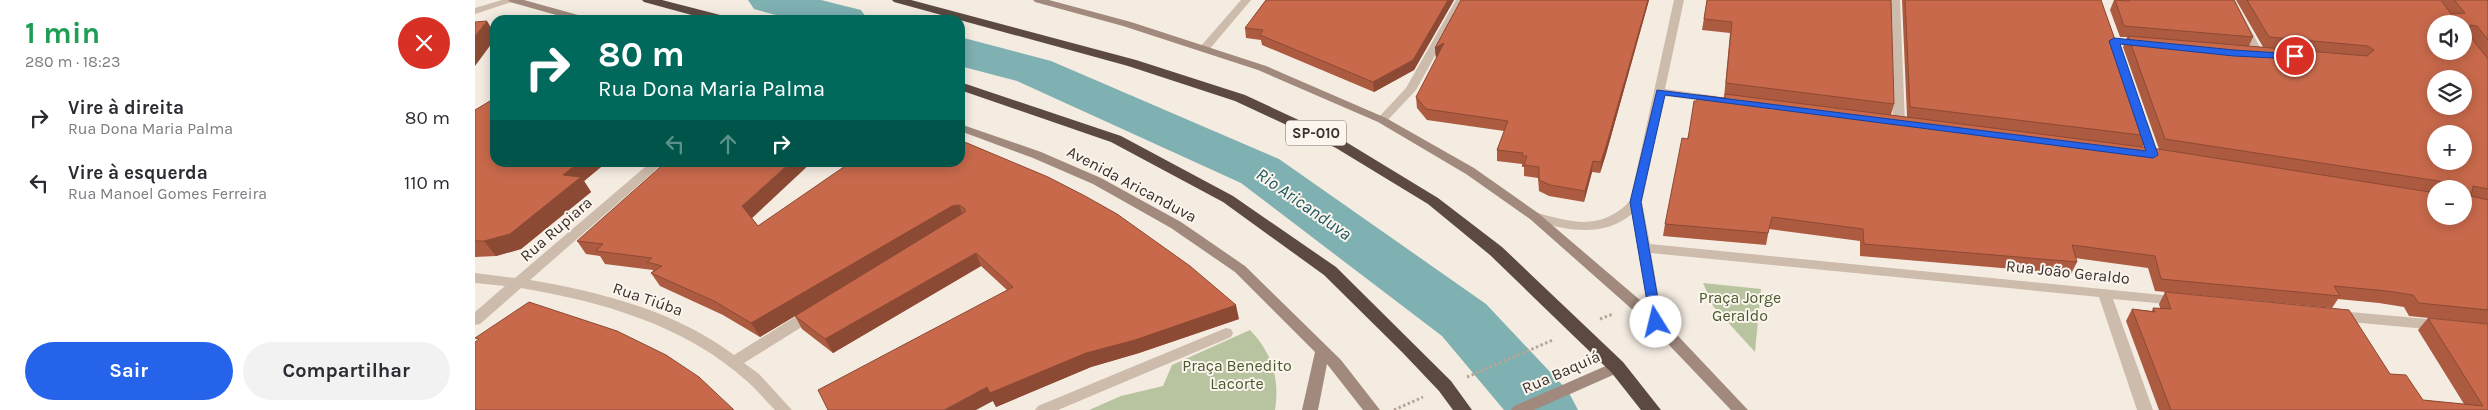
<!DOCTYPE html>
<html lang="pt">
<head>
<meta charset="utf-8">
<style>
	body { margin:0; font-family:Karla,sans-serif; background:#f2f2f3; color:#2b2b33; height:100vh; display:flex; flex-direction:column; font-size:19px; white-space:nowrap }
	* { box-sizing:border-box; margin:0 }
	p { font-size:16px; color:#7c7c81 }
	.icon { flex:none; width:28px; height:28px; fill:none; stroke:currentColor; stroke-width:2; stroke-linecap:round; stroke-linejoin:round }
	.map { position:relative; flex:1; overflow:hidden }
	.panel { display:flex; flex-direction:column; background:#fff; width:475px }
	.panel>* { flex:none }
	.top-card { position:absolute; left:15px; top:15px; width:475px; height:152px; border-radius:15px; box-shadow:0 2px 12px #0003; background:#00695c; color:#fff; overflow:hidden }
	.buttons { position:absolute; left:1952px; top:15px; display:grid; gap:10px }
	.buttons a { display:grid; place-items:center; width:45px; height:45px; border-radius:50%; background:#fff; box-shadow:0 2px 12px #0003; font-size:25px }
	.pin { position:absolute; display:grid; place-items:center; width:42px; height:42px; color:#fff; margin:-21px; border:2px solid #fff; border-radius:50%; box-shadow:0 1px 5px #0007 }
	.me { position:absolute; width:55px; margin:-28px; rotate:351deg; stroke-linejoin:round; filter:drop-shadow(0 0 4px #0008) }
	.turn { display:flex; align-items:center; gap:18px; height:105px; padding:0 25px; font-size:22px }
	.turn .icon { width:65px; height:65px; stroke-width:2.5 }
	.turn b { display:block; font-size:35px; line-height:42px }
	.lanes { display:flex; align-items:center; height:48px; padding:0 25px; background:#0003; justify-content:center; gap:25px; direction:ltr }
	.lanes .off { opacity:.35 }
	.round { display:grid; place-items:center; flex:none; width:52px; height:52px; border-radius:26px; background:#f2f2f3 }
	.summary { display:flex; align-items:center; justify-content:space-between; height:85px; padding:0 25px }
	h1 { font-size:30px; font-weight:700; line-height:38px; color:#1e9e55 }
	.button { display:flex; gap:10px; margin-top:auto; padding:10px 25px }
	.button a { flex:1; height:58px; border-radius:30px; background:#2563eb; color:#fff; font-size:20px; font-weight:700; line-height:58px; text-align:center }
	.button a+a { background:#f2f2f3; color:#2b2b33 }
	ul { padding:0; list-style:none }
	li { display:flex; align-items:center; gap:15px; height:65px; padding:0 25px }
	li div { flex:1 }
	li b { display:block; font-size:19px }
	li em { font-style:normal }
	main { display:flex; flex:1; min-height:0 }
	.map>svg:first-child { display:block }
	.green { fill:#b8c4a0 }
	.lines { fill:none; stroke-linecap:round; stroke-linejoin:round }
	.river { fill:#7fb0b2; fill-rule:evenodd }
	.path { stroke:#b9a596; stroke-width:3; stroke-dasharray:2.5 2.5; stroke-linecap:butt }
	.lane { fill:#cdbbac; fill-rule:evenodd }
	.street { fill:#cdbbac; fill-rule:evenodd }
	.secondary { fill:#a18a7d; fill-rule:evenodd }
	.highway { fill:#5c4a42; fill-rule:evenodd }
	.wall { fill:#ac5a40; fill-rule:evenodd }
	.shaded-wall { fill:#8c4a34 }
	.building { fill:#c8694b; stroke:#8c4a34; fill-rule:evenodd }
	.route { fill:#2563eb; stroke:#184099 }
	.labels { text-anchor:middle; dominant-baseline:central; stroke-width:4; stroke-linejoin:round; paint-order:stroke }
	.shield { fill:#fbf5ee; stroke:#756b66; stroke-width:1 }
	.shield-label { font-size:15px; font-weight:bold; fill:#3b302b }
	.street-label { font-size:16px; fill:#3b302b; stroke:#fbf5ee }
	.park-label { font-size:16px; fill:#4a5a2e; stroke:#fbf5ee }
	.water-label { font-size:18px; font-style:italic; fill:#1f5a5e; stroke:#fbf5ee }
</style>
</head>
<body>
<main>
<section class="panel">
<div class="summary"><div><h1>1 min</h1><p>280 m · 18:23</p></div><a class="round" style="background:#d93025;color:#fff"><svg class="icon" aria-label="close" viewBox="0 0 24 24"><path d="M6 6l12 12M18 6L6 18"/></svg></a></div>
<ul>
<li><svg class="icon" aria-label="right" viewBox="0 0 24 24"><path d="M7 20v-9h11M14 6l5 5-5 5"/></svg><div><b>Vire à direita</b><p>Rua Dona Maria Palma</p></div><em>80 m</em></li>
<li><svg class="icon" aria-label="left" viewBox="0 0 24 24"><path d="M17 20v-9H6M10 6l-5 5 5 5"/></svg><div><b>Vire à esquerda</b><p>Rua Manoel Gomes Ferreira</p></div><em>110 m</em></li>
</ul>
<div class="button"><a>Sair</a><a>Compartilhar</a></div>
</section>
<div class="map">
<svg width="2013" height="410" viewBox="0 0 2013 410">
	<rect width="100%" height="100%" fill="#f4ebe1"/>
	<path class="green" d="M 1228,283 L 1286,289 L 1280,352 L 1238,306 Z
		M 775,330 C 797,353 805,378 800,410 L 614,410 L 646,396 L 688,386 L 697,365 Z"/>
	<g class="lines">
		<path class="river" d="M 273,0 L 346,0 L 386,10 L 393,20 L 319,20 L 279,9 Z
			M 485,37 L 576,61 L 804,159 L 1011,304 L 1093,391 L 1103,410 L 1029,410 L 967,336 L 766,183 L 542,81 L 485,66 Z"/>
		<path class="path" d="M 1125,319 L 1138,314
			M 992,377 L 1078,340
			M 919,410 L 948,397"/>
		<path class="lane" d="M 1750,0 L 1760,0 L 1788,53 L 1787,55 L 1783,56 L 1778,53 Z
			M 1639,38 L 1666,41 L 1671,44 L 1666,47 L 1635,43 L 1635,39 Z"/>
		<path class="street" d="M 27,0 L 43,0 L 0,14 L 0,8 Z
			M 766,0 L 776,0 L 733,51 L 725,51 L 725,47 Z
			M 981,0 L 991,0 L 941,90 L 911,122 L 903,122 L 901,120 L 903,118 L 931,88 Z
			M 1199,0 L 1209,0 L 1190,89 L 1240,96 L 1246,99 L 1240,102 L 1189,96 L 1167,202 L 1175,244 L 1707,297 L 1709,300 L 1707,303 L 1702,305 L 1638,299 L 1678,410 L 1662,410 L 1624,297 L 1176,253 L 1188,322 L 1186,326 L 1176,326 L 1157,214 C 1127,239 1088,230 1055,219 L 1053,216 L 1059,212 C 1096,222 1125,232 1155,201 Z
			M 1415,0 L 1425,0 L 1430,122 L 1424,125 L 1418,122 Z
			M 1667,120 L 1673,123 L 1684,155 L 1682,158 L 1678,159 L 1672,155 L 1661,123 Z
			M 176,162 L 190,162 L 55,280 C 125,292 201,311 259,355 L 331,310 L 341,310 L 343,314 L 341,318 L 269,363 L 284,374 L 317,410 L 300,410 C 291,401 283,391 273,382 C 210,325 128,302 46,288 L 5,324 L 0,325 L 0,312 L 30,286 L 0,283 L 0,273 L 40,278 Z
			M 1864,311 L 1963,320 L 1968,321 L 1970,325 L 1968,329 L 1963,330 L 1864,321 L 1859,320 L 1857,316 L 1859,312 Z
			M 751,328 L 756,329 L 758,333 L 756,337 L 583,410 L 560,410 L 563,406 Z"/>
		<path class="secondary" d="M 33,0 L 49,0 L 114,18 L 115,20 L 99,20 L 35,2 Z
			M 558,0 L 574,0 L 656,22 L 791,66 L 911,118 L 999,168 L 1063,213 L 1186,318 L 1273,410 L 1256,410 L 1176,326 L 1055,219 L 991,174 L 903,122 L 783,70 L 648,26 L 560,2 Z
			M 485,124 L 566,152 L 626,178 L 706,222 L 770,266 L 866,360 L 905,410 L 888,410 L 852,364 L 843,410 L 827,410 L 840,352 L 760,272 L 696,228 L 618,184 L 558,158 L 485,131 Z
			M 1142,361 L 1147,363 L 1149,367 L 1147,371 L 1059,410 L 1036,410 L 1039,406 Z"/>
		<path class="highway" d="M 167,0 L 187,0 L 253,17 L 255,20 L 235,20 L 169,2 Z
			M 417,0 L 436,0 L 661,60 L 770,95 L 871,142 L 963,198 L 1027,247 L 1148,362 L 1186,410 L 1166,410 L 1136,372 L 1015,255 L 953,204 L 861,148 L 760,101 L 653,66 L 419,2 Z
			M 485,82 L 646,136 L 758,196 L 861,267 L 976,381 L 997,410 L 978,410 L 964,391 L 927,352 L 849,275 L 748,202 L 636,142 L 485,90 Z"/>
	</g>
	<path class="wall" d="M 791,0 L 979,0 L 939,70 L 899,92 L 787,45 L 786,40 L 771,38 L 770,28 Z
		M 986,0 L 1174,0 L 1131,154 L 1125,173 L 1117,172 L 1109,202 L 1074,196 L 1064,191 L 1063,178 L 1049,176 L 1049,167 L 1047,167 L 1047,164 L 1022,161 L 1022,150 L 1029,131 L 952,120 L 942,108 L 941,97 L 962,58 L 961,58 L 960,48 Z
		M 1232,0 L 1419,104 L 1416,115 L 1432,117 L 1427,0 L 1626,0 L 1674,136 L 1668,147 L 1684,149 L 1648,47 L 1652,37 L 1645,37 L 1635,10 L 1639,0 L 1759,0 L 1778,37 L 1774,46 L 1788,47 L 1761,0 L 2013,0 L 2013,324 L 1934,316 L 1929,307 L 1904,303 L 1863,299 L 1857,308 L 1680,291 L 1673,268 L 1600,258 L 1602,262 L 1596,274 L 1385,256 L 1385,241 L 1294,229 L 1291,245 L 1188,236 L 1190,224 L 1222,101 L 1249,98 L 1255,33 L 1227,30 ZM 1961,189 L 1989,189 L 1961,216 Z
		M 0,110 L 20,162 L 132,162 L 109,181 L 116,192 L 46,249 L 21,256 L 0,257 Z
		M 485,162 L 764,319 L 664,353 L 616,367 L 521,407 L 518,401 L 532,290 L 506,266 L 358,353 L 327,329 L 320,316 L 285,337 L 248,315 L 185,286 L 176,273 L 178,271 L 178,270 L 130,264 L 125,256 L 111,254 L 102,241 L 277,218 L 283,226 Z
		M 1690,292 L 1915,374 L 1948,400 L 1989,404 L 1943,330 L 1953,318 L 2013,410 L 1684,410 L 1651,321 L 1657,309 L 1677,311 L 1678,308 L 1685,308 L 1684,304 Z"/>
	<path class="shaded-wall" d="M 973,0 L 979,0 L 939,70 L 899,92 L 898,82 Z
		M 1173,0 L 1174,0 L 1131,154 L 1125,173 L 1126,162 Z
		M 12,21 L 20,34 L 20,39 L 0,66 L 0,36 Z
		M 969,43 L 970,53 L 961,58 L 960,48 Z
		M 1118,161 L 1117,172 L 1109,202 L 1110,191 Z
		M 104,162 L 132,162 L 109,181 L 116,192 L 46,249 L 21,256 L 9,241 Z
		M 316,162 L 337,162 L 275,220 L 267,206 Z
		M 484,205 L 489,218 L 482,219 L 285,337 L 276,323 L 477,206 Z
		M 501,253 L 506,266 L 358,353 L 350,339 Z
		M 761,305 L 764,319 L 664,353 L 616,367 L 521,407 L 518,401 L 501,410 L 469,410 L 512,387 L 611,353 Z"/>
	<path class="building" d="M 791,0 L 973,0 L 938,60 L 898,82 L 785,35 L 788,30 L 770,28 Z
		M 986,0 L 1173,0 L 1132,143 L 1126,162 L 1118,161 L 1110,191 L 1075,185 L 1064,180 L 1064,167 L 1049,165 L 1052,156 L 1047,156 L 1048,153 L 1022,150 L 1033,121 L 951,109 L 941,97 L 969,43 L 960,48 Z
		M 1232,0 L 1416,0 L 1419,104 L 1251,83 L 1257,22 L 1229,19 Z
		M 1430,0 L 1626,0 L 1674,136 L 1435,107 Z
		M 1640,0 L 1654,1 L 1654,0 L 1759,0 L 1778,37 L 1649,26 Z
		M 1772,0 L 1966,0 L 1976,14 L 1990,13 L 1979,0 L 2013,0 L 2013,40 L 2002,26 L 1995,25 L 1994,35 L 2013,59 L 2013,189 L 1998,186 L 1996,196 L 2013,200 L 2013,310 L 1944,303 L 1938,295 L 1912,291 L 1859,286 L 1865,296 L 1686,279 L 1680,256 L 1597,245 L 1602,262 L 1389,244 L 1388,229 L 1297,217 L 1293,233 L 1190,224 L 1207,138 L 1213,139 L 1219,101 L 1222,101 L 1223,95 L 1250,98 L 1250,94 L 1683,149 L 1961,193 L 1961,216 L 1989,216 L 1989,189 L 1971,189 L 1970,182 L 1690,139 L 1653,36 L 1892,56 L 1899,50 L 1893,46 L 1794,37 ZM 1961,24 L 1989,24 L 1989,51 L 1961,51 ZM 1961,79 L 1989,79 L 1989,106 L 1961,106 ZM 1961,134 L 1989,134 L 1989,161 L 1961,161 Z
		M 12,21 L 0,36 L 0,22 Z
		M 20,98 L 20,162 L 104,162 L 88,175 L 106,177 L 35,234 L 9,241 L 0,241 L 0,110 Z
		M 485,141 L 492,143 L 573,177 L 610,196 L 642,214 L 715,266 L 761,305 L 660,340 L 611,353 L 515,393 L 512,387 L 469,410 L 353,410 L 343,390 L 538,287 L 501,253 L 350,339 L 320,316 L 490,212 L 490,209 L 484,205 L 477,206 L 276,323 L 239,301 L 176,273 L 187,266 L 172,262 L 177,258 L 121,251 L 128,244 L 102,241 L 191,162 L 316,162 L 267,206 L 283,226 L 376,162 L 485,162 Z
		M 1690,292 L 1874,310 L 1915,374 L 1931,375 L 1948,400 L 2008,406 L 1953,318 L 2013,324 L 2013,410 L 1696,410 L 1657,309 L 1680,312 L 1678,308 L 1696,309 Z
		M 54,302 L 142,331 L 191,355 L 224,377 L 259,410 L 0,410 L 0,342 L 4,339 L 0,338 Z"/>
	<path class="route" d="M 1639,38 L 1759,50 L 1820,54 L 1824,56 L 1820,59 L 1759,56 L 1645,44 L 1683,155 L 1678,158 L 1190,95 L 1166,202 L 1187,322 L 1186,325 L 1176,325 L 1155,202 L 1182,90 L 1671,151 L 1634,41 Z"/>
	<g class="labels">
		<rect class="shield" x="811" y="120.5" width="60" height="25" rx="4"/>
		<g class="shield-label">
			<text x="841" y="133">SP-010</text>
		</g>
		<g class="street-label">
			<text transform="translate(657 184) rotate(28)">Avenida Aricanduva</text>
			<text transform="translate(81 229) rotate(-41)">Rua Rupiara</text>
			<text transform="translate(1593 272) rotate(6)">Rua João Geraldo</text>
			<text transform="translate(173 299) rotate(19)">Rua Tiúba</text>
			<text transform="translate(1086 372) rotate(-24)">Rua Baquiá</text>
		</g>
		<g class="park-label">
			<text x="1265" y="297">Praça Jorge<tspan x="1265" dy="18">Geraldo</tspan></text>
			<text x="762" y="365">Praça Benedito<tspan x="762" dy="18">Lacorte</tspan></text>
		</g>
		<g class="water-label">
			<text transform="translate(829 204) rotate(35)">Rio Aricanduva</text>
		</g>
	</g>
</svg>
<div class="buttons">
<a><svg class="icon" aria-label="sound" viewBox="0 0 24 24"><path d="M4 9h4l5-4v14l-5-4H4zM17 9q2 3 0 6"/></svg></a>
<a><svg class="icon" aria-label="layers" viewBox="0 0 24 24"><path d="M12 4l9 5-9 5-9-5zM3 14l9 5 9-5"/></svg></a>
<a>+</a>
<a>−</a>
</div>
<div class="pin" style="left:1820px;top:56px;background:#d93025"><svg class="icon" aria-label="arrive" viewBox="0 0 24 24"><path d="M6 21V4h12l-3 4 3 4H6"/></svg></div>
<svg class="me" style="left:1181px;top:322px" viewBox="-20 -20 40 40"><circle r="19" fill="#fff"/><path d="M0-13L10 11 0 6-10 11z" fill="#2563eb"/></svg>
<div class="top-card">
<div class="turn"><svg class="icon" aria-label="right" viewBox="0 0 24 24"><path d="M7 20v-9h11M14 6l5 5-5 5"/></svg><div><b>80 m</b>Rua Dona Maria Palma</div></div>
<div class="lanes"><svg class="icon off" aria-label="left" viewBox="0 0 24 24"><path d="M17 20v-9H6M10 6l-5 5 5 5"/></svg><svg class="icon off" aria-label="ahead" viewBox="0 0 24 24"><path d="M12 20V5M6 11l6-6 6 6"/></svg><svg class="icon" aria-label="right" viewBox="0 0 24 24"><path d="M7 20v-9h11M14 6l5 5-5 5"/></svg></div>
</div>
</div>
</main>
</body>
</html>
